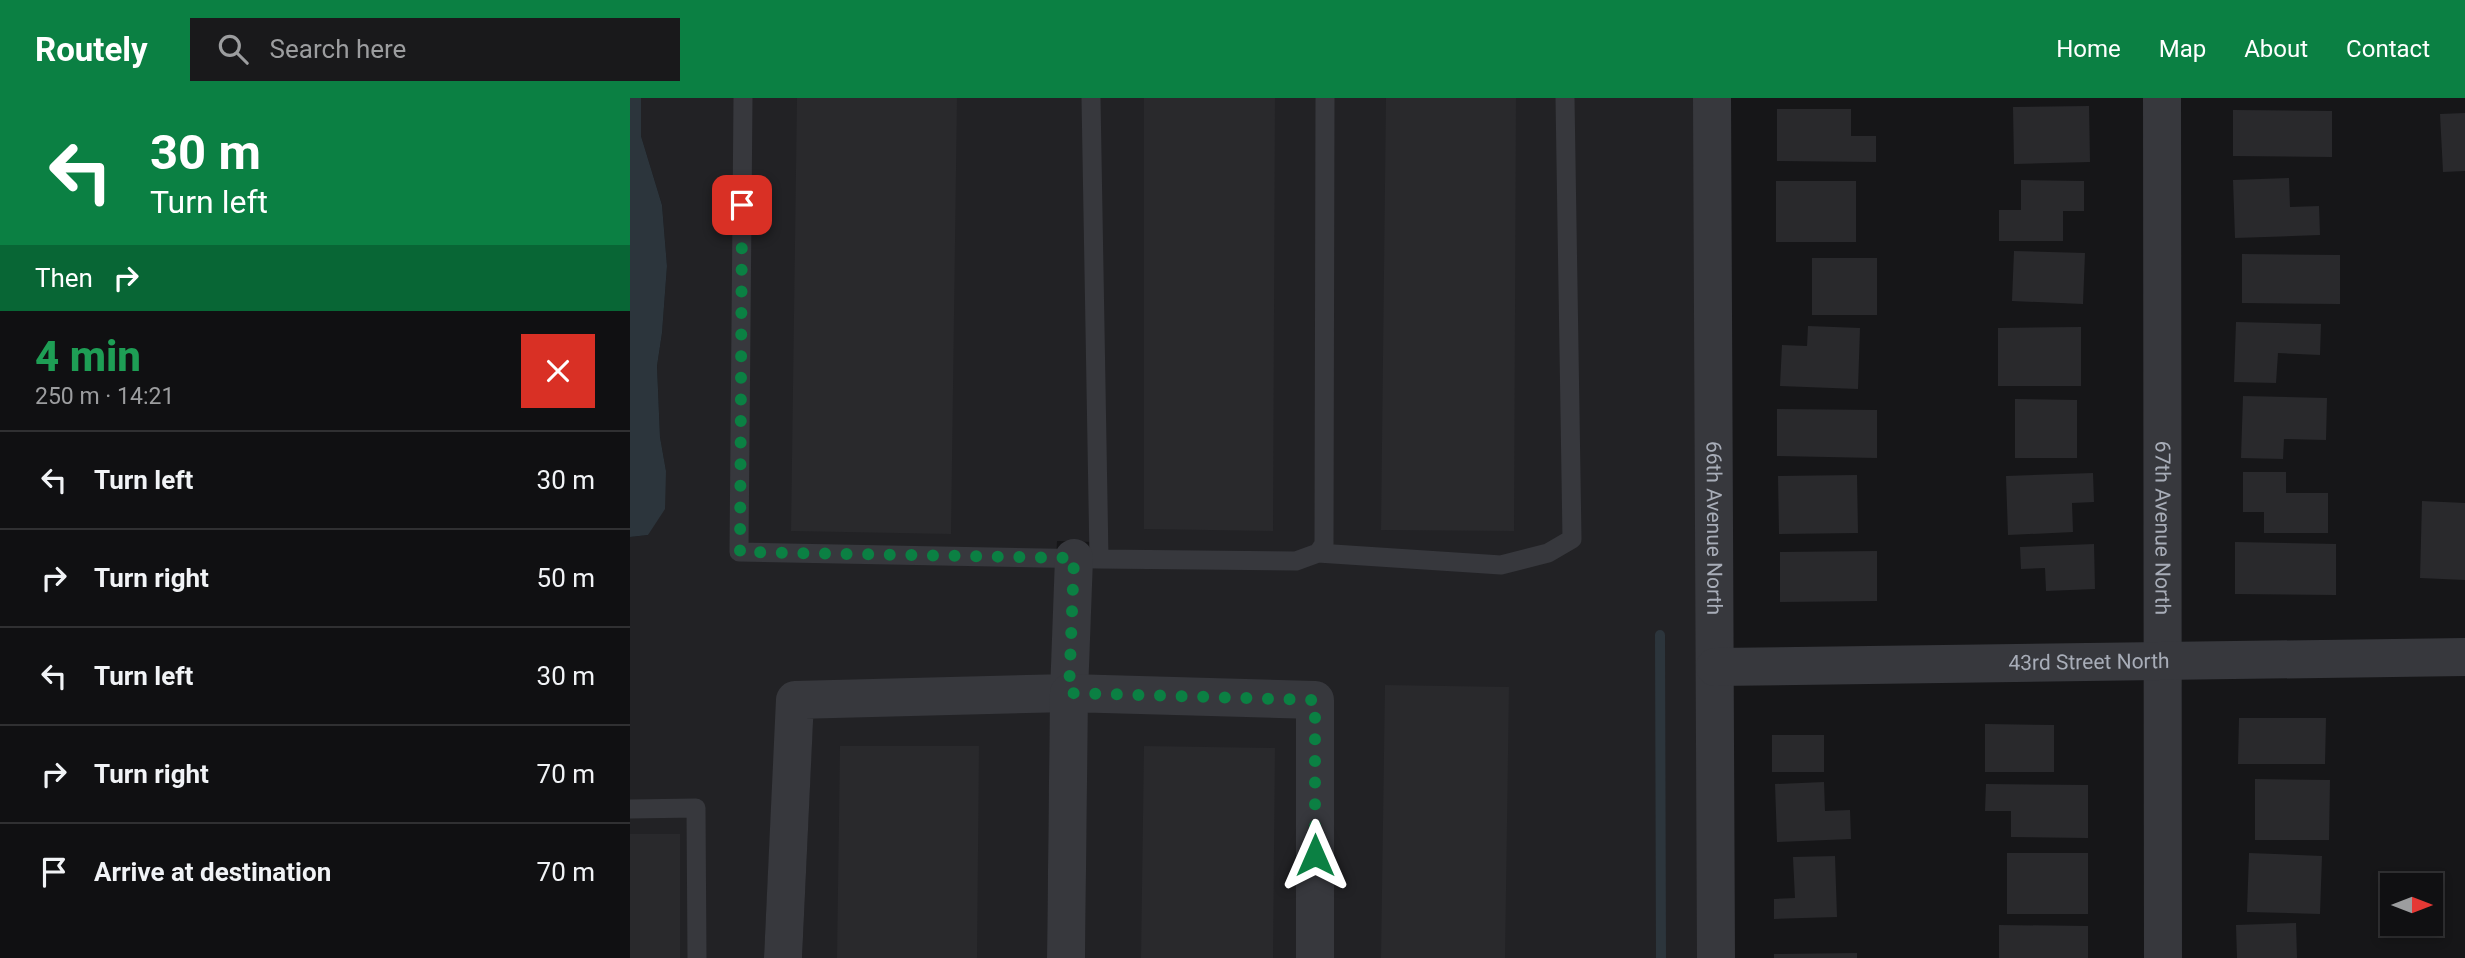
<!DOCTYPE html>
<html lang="en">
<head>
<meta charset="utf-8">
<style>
	body { margin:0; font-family:Roboto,sans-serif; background:#19191b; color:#f1f3f6; height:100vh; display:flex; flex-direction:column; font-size:26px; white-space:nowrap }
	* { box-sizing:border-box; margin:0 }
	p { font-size:23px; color:#9c9d9f }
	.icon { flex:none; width:38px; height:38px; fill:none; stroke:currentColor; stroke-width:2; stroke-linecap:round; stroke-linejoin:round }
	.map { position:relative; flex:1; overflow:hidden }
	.panel { display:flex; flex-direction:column; background:#101012; width:630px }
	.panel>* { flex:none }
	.top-card { background:#0b8043; color:#fff; overflow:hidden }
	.needle { width:46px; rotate:90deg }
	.controls { position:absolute; left:1750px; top:775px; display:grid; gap:14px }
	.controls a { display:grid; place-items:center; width:63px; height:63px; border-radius:0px; background:#101012; box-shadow:0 4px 10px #0003,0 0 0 2px #303032; font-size:35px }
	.pin { position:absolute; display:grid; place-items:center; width:60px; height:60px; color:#fff; margin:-30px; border-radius:14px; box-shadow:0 4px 10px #0006 }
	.me { position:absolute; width:77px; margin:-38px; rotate:0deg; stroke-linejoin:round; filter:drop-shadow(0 0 5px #0008) }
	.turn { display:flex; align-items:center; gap:24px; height:147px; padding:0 35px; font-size:32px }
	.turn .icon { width:91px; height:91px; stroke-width:2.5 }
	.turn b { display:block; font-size:49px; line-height:60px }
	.then { display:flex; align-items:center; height:66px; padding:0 35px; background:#0003; gap:14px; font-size:26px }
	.round { display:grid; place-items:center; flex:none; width:74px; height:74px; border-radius:0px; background:#19191b }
	.head { display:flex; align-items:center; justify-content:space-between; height:119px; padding:0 35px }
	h1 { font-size:42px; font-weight:800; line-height:52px; color:#1e9e55 }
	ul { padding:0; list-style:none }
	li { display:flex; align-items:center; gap:21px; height:98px; padding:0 35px; border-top:2px solid #303032 }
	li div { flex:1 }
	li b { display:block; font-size:26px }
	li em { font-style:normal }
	header { display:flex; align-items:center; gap:42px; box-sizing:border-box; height:98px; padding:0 35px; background:#0b8043; color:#fff }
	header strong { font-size:33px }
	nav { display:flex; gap:38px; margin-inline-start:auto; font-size:24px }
	.search { width:490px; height:63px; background:#19191b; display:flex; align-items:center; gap:18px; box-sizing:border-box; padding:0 24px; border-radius:0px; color:#9c9d9f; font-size:26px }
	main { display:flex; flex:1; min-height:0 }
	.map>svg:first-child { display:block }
	.built { fill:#222225 }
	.water { fill:#2c353c }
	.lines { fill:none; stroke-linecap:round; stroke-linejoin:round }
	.stream { stroke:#2c353c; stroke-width:10 }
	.building { fill:#29292c }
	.service { stroke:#37383d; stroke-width:19 }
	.minor { stroke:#37383d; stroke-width:38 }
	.route { stroke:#0b8043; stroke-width:12; stroke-dasharray:0 21.6 }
	.labels { text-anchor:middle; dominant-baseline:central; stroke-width:7; stroke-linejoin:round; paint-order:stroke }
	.street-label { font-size:21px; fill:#a8adb8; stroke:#111113 }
</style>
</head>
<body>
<header>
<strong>Routely</strong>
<div class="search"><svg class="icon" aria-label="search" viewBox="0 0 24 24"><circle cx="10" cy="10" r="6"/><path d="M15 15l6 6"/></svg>Search here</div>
<nav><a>Home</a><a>Map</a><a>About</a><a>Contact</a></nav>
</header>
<main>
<section class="panel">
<div class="top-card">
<div class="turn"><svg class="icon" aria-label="left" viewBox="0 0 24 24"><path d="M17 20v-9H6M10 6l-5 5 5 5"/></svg><div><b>30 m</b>Turn left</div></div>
<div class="then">Then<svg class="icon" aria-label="right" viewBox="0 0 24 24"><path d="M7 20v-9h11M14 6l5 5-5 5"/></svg></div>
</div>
<div class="head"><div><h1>4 min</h1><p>250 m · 14:21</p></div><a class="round" style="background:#d93025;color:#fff"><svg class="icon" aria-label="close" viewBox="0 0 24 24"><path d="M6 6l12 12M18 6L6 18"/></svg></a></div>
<ul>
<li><svg class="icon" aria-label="left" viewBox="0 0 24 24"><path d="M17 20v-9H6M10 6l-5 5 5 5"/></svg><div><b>Turn left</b></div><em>30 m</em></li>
<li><svg class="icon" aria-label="right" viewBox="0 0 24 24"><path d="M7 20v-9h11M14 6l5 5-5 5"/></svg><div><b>Turn right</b></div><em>50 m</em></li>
<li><svg class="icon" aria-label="left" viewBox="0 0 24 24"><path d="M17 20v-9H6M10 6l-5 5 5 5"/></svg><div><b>Turn left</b></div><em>30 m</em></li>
<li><svg class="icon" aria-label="right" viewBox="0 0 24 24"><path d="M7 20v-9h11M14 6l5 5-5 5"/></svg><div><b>Turn right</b></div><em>70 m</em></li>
<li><svg class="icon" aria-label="arrive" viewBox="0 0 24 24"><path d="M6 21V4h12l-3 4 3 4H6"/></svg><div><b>Arrive at destination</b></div><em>70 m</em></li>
</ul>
</section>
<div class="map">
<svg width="1835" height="860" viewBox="0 0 1835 860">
	<rect width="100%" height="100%" fill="#161618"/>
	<path class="built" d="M 11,0 L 1064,0 L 1068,860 L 704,860 L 703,602 L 458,579 L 463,444 L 427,443 L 421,579 L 147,601 L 134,860 L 0,860 L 0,439 L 18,437 L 36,373 L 30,339 L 27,268 L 32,235 L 37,168 L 32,107 L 11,38 Z
		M 420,612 L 417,860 L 172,860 L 183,618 Z
		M 457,612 L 666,618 L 667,860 L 455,860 Z"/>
	<path class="water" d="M 0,0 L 11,0 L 11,38 L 32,107 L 37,168 L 32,235 L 27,268 L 30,339 L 36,373 L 35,411 L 18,437 L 0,439 Z"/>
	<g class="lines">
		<path class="stream" d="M 1030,537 L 1031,860"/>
	</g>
	<path class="building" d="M 167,0 L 327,0 L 321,436 L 161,433 Z
		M 514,0 L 645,0 L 643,433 L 514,431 Z
		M 756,0 L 886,0 L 884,433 L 751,432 Z
		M 1459,8 L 1460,64 L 1384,66 L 1383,9 Z
		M 1147,11 L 1221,11 L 1221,38 L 1246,38 L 1246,64 L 1147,63 Z
		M 1603,12 L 1702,13 L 1702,59 L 1603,58 Z
		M 1835,15 L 1835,73 L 1813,74 L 1810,16 Z
		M 1659,80 L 1660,109 L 1689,108 L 1690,137 L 1605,140 L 1603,82 Z
		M 1391,82 L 1454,83 L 1454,113 L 1433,113 L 1433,143 L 1369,143 L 1369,112 L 1391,112 Z
		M 1146,83 L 1226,83 L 1226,144 L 1146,144 Z
		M 1384,153 L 1455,155 L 1453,206 L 1382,203 Z
		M 1612,156 L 1710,157 L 1710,206 L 1612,205 Z
		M 1182,160 L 1247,160 L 1247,217 L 1182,217 Z
		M 1606,224 L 1691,226 L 1690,257 L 1648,255 L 1646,285 L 1604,284 Z
		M 1178,228 L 1230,230 L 1228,291 L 1150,288 L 1152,247 L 1177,248 Z
		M 1451,229 L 1451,288 L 1368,288 L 1368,230 Z
		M 1613,298 L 1697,300 L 1696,342 L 1654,341 L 1653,361 L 1611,360 Z
		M 1385,301 L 1447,302 L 1447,360 L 1385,360 Z
		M 1147,311 L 1247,312 L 1247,360 L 1147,358 Z
		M 1613,374 L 1656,374 L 1656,395 L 1698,395 L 1698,435 L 1634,435 L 1634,414 L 1613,414 Z
		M 1463,375 L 1464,404 L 1442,405 L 1443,434 L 1378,437 L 1376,378 Z
		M 1227,377 L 1228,435 L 1149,436 L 1148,378 Z
		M 1792,403 L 1835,405 L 1835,482 L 1790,480 Z
		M 1605,444 L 1706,446 L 1706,497 L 1605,496 Z
		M 1464,446 L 1465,491 L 1416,493 L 1415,470 L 1391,471 L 1390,449 Z
		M 1247,453 L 1247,503 L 1150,504 L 1150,454 Z
		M 755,587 L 879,589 L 875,860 L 751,860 Z
		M 1609,620 L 1696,620 L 1695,666 L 1608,666 Z
		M 1355,626 L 1424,627 L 1424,674 L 1355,674 Z
		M 1142,637 L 1194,637 L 1194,674 L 1142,674 Z
		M 210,648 L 349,648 L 347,860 L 207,860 Z
		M 514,648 L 645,650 L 643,860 L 511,860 Z
		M 1625,681 L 1700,682 L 1699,742 L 1625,742 Z
		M 1194,684 L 1195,713 L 1220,712 L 1221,741 L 1147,744 L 1145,686 Z
		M 1356,686 L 1458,687 L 1458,740 L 1381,739 L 1381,713 L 1355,713 Z
		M 0,736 L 50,736 L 50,860 L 0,860 Z
		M 1377,755 L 1458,755 L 1458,816 L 1377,816 Z
		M 1619,755 L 1692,758 L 1690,816 L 1617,814 Z
		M 1205,758 L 1207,819 L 1144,821 L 1144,801 L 1165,800 L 1163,759 Z
		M 1666,825 L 1667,860 L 1607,860 L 1606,827 Z
		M 1369,827 L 1458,828 L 1458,860 L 1369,860 Z
		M 1227,855 L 1227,860 L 1144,860 L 1144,856 Z"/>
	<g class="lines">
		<path class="service" d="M 113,0 L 109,454 L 469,461 L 461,0
			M 688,455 L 871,467 L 918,455 L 942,441 L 935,0
			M 469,461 L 666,463 L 688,455 L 694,446 L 695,0
			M 0,711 L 66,710 L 67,860"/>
		<g class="minor">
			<path id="s1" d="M 1082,0 L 1086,860"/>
			<path id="s2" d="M 1532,0 L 1533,860"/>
			<path id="s3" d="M 1085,569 L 1835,559"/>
			<path d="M 153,860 L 165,602 L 439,595 L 444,460"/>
			<path d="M 436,860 L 439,595 L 685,602 L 685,860"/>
		</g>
	</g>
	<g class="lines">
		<path class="route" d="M 112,107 L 110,454 L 444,460 L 439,595 L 685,602 L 685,757"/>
	</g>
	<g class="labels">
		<g class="street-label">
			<text stroke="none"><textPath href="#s1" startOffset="430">66th Avenue North</textPath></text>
			<text stroke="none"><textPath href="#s2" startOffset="430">67th Avenue North</textPath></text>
			<text stroke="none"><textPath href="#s3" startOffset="374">43rd Street North</textPath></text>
		</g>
	</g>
</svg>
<div class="controls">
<a><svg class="needle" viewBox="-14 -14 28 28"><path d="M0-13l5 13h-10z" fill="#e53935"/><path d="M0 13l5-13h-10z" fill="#9c9d9f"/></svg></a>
</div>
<div class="pin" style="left:112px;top:107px;background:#d93025"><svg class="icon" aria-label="arrive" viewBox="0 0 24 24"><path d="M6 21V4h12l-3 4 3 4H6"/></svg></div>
<svg class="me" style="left:685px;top:757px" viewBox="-20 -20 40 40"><path d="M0-17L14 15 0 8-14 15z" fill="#0b8043" stroke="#fff" stroke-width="4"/></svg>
</div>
</main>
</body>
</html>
